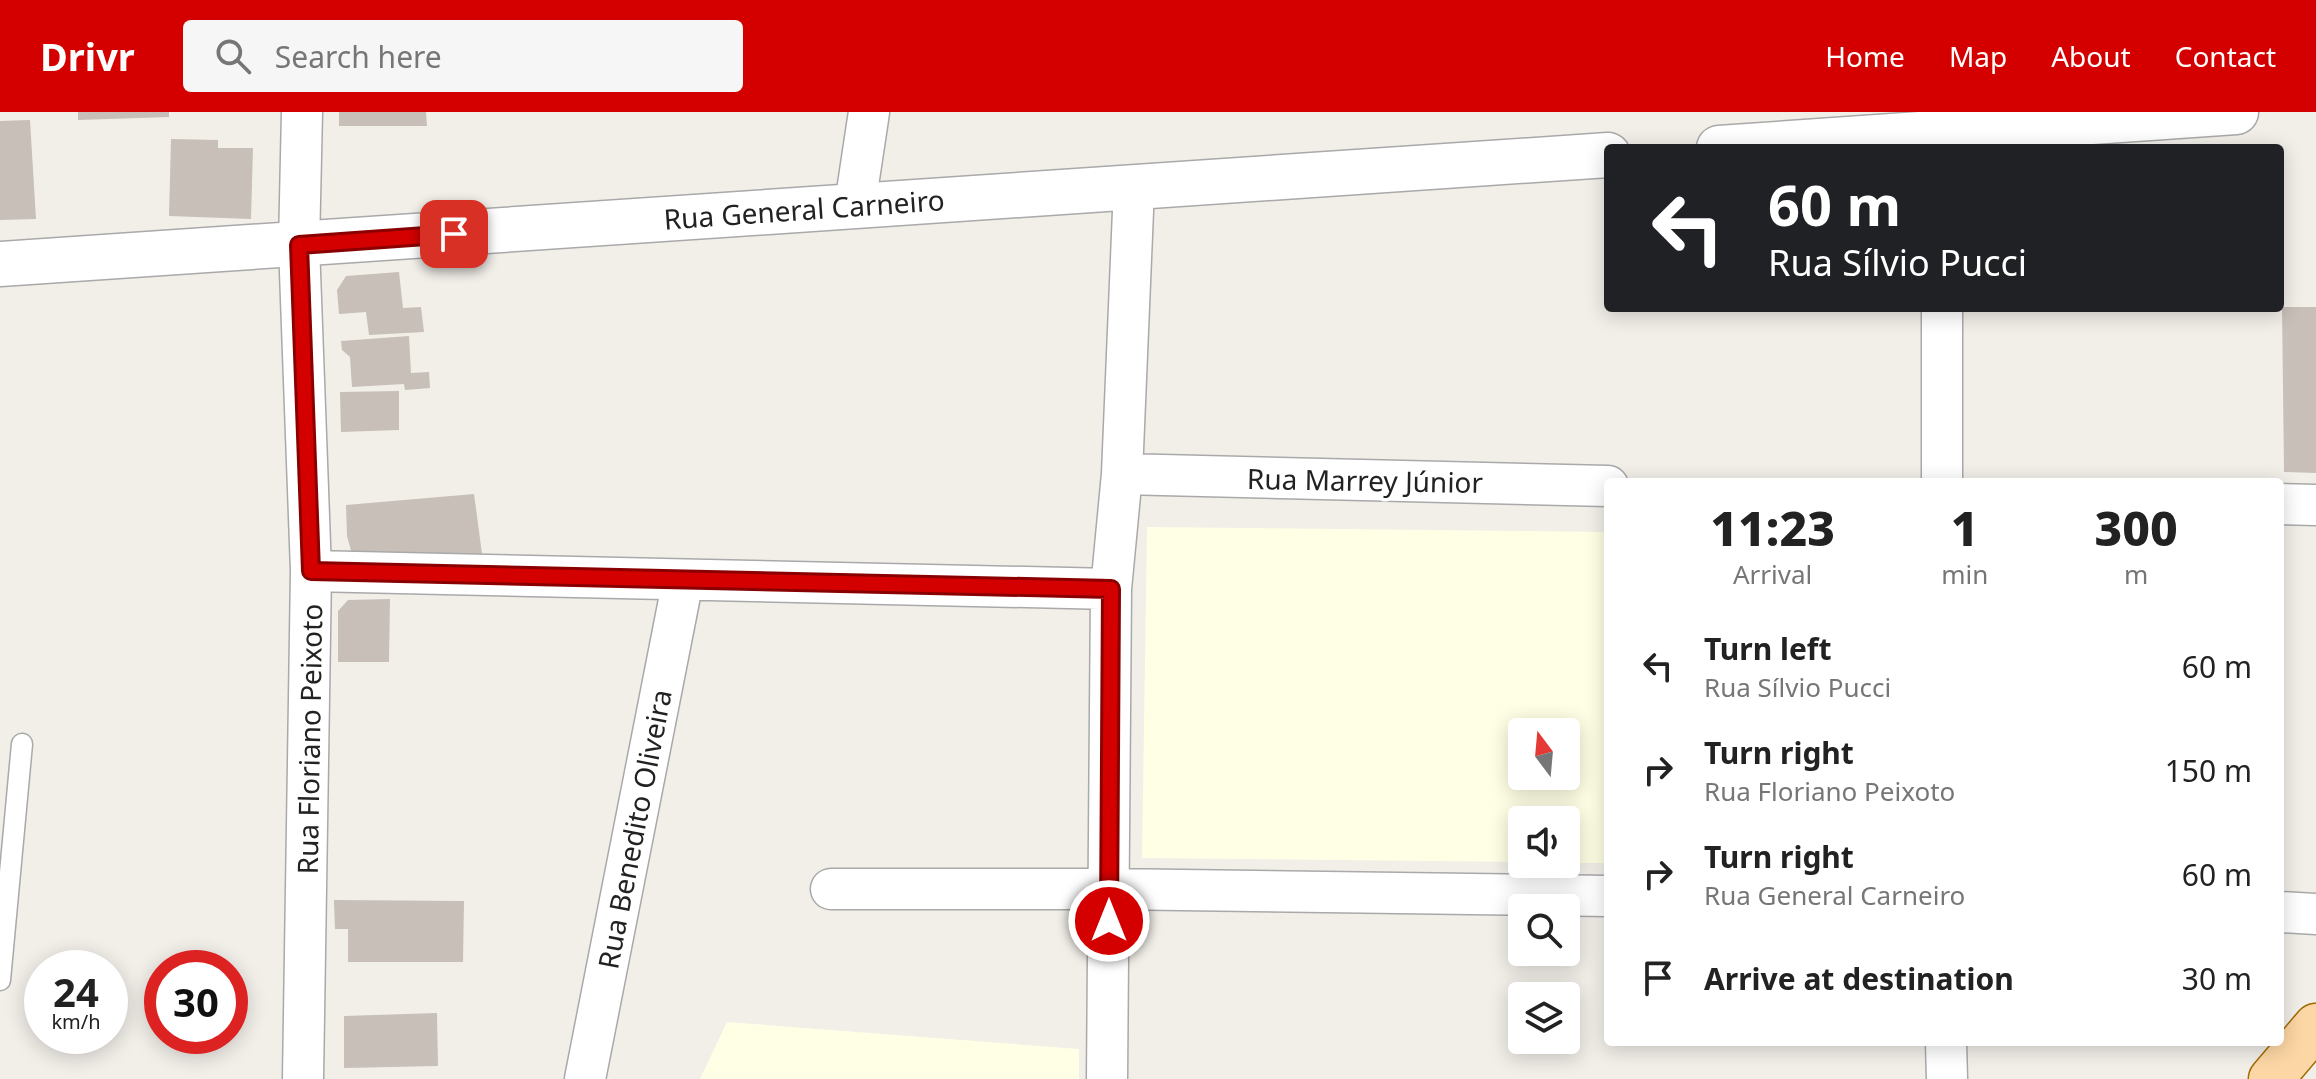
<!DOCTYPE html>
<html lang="en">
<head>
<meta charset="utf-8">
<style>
	body { margin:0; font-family:"Noto Sans",sans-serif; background:#f6f6f6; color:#222; height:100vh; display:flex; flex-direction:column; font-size:30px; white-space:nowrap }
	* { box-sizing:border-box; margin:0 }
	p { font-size:26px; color:#767676 }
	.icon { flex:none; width:44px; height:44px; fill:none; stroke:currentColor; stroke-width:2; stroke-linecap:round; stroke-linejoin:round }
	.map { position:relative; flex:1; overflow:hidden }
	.panel { position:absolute; left:1604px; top:366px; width:680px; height:568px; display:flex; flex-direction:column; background:#fff; border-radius:8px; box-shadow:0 4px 20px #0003 }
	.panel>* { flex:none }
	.hud { position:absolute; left:1604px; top:32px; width:680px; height:168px; border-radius:8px; box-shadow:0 4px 20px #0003; background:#202124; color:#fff; overflow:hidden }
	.needle { width:52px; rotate:344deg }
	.tools { position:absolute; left:1508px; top:606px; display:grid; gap:16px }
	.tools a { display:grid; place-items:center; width:72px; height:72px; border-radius:8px; background:#fff; box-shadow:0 4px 20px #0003; font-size:40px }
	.speed { position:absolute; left:24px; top:838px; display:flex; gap:16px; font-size:40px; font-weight:700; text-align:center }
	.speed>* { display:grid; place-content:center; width:104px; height:104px; border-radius:50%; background:#fff; box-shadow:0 4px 20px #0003; line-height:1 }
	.speed small { font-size:20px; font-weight:400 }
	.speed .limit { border:12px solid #d22; background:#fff; color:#111 }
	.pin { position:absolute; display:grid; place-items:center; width:68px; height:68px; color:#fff; margin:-34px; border-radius:16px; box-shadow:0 4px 12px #0006 }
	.me { position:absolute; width:88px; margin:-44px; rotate:0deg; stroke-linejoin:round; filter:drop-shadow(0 0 6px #0008) }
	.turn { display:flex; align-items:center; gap:28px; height:168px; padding:0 32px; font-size:36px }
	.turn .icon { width:104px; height:104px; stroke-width:2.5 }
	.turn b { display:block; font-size:56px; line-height:68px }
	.eta { display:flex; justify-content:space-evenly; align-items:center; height:136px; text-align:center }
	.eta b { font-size:48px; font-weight:800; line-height:56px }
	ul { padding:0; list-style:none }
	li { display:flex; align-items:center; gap:24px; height:104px; padding:0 32px }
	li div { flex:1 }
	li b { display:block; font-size:30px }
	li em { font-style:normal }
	header { display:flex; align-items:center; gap:48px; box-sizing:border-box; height:112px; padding:0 40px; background:#d40000; color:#fff }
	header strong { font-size:38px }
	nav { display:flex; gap:44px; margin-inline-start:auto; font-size:28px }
	.search { width:560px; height:72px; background:#f6f6f6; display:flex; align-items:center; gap:20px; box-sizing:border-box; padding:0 28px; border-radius:8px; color:#767676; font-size:30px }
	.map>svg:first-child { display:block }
	.education { fill:#ffffe5; fill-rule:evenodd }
	.building { fill:#c7bfb8 }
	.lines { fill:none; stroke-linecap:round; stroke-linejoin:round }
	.service-casing { stroke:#a9a9a9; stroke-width:23 }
	.minor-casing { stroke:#a9a9a9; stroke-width:43 }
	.tertiary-casing { stroke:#a9a9a9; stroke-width:47 }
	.primary-casing { stroke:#a06b00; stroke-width:47 }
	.service { stroke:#fff; stroke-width:20 }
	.minor { stroke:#fff; stroke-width:40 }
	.tertiary { stroke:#fff; stroke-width:44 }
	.primary { stroke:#fcd6a4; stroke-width:44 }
	.route-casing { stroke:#8a0000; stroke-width:20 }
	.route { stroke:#d40000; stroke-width:14 }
	.labels { text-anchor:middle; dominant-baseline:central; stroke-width:7; stroke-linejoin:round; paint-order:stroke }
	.street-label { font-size:28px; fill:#222; stroke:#fff }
</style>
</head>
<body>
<header>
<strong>Drivr</strong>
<div class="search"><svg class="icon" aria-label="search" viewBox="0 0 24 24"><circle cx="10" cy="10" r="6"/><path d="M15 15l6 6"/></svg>Search here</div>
<nav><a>Home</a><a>Map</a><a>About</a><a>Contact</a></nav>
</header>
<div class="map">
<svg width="2316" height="967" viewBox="0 0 2316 967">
	<rect width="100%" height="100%" fill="#f2efe9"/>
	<path class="education" d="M 1147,415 L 1608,420 L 1608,751 L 1566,751 L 1566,708 L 1522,708 L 1522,750 L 1142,746 ZM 1522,620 L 1566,620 L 1566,664 L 1522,664 Z
		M 727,910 L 1079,937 L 1079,967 L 700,967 Z"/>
	<path class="building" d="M 78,0 L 169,0 L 169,5 L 78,8 Z
		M 339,0 L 426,0 L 427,14 L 339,14 Z
		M 30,8 L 36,107 L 0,108 L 0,9 Z
		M 171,27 L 218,28 L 218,36 L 253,36 L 251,107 L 169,104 Z
		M 399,160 L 403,196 L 421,195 L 424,220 L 369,223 L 366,200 L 339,202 L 337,178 L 346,164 Z
		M 2282,195 L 2316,195 L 2316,361 L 2284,360 Z
		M 409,224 L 411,261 L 429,260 L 430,276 L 405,278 L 404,272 L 352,275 L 350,245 L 342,238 L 341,229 Z
		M 399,279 L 399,318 L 341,320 L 340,280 Z
		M 474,382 L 483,449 L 352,442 L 347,424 L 346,393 Z
		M 390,487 L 389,550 L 338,550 L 338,499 L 348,488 Z
		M 334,788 L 464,789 L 463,850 L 348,850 L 348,817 L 335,817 Z
		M 437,901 L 438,954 L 344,956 L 344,904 Z"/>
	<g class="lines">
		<defs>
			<path id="service" d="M 0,868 L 22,632"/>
			<path id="minor" d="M 302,0 L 299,133 L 311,459 L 303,967
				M 855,93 L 869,0
				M 1942,196 L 1942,370
				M 1122,362 L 1608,374
				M 2280,392 L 2316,393
				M 311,459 L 1111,477
				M 831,777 L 1109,777 L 1608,784
				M 2280,800 L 2316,802
				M 1946,930 L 1947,967
				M 585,967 L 683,468
				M 1107,967 L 1111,477 L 1122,362 L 1134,75"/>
			<path id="tertiary" d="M 1719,36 L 2236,0
				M 0,152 L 1608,43"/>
			<path id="primary" d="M 2271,967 L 2316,914"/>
		</defs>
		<use href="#service" class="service-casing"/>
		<use href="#minor" class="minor-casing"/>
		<use href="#tertiary" class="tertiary-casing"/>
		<use href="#primary" class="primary-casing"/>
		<use href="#service" class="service"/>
		<use href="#minor" class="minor"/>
		<use href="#tertiary" class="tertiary"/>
		<use href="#primary" class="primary"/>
	</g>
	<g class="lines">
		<defs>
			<path id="route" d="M 454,122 L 299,133 L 311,459 L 1111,477 L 1109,809"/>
		</defs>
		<use href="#route" class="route-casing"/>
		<use href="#route" class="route"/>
	</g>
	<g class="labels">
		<g class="street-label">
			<text transform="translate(804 97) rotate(-4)">Rua General Carneiro</text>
			<text transform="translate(1365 368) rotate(1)">Rua Marrey Júnior</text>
			<text transform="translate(309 627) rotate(-89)">Rua Floriano Peixoto</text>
			<text transform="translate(634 717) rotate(-79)">Rua Benedito Oliveira</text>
		</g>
	</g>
</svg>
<div class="tools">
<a><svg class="needle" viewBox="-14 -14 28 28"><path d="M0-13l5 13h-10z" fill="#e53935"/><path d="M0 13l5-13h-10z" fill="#767676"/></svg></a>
<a><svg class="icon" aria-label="sound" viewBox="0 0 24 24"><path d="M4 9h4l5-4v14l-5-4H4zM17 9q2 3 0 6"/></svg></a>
<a><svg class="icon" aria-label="search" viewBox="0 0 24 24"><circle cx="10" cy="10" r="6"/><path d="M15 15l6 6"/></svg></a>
<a><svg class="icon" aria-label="layers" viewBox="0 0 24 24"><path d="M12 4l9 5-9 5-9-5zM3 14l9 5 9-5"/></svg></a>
</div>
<div class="speed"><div>24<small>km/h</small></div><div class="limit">30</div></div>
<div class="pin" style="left:454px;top:122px;background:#d93025"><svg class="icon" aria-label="arrive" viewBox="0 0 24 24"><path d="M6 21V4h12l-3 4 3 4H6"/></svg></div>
<svg class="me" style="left:1109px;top:809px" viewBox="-20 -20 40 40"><circle r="17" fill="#d40000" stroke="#fff" stroke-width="3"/><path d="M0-11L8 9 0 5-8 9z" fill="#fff"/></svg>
<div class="hud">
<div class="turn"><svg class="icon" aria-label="left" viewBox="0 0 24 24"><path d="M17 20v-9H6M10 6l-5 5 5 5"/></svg><div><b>60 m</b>Rua Sílvio Pucci</div></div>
</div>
<section class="panel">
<div class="eta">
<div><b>11:23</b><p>Arrival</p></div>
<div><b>1</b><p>min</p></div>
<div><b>300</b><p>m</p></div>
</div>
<ul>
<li><svg class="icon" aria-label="left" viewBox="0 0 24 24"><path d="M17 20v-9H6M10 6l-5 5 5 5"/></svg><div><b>Turn left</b><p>Rua Sílvio Pucci</p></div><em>60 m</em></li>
<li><svg class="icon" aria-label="right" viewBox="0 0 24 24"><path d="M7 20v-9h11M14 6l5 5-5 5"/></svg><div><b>Turn right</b><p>Rua Floriano Peixoto</p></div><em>150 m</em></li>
<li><svg class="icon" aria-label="right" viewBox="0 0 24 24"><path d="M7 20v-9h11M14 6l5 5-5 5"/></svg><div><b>Turn right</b><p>Rua General Carneiro</p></div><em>60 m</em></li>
<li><svg class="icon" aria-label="arrive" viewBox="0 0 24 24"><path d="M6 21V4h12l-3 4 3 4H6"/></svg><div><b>Arrive at destination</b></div><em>30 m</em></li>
</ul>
</section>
</div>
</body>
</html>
